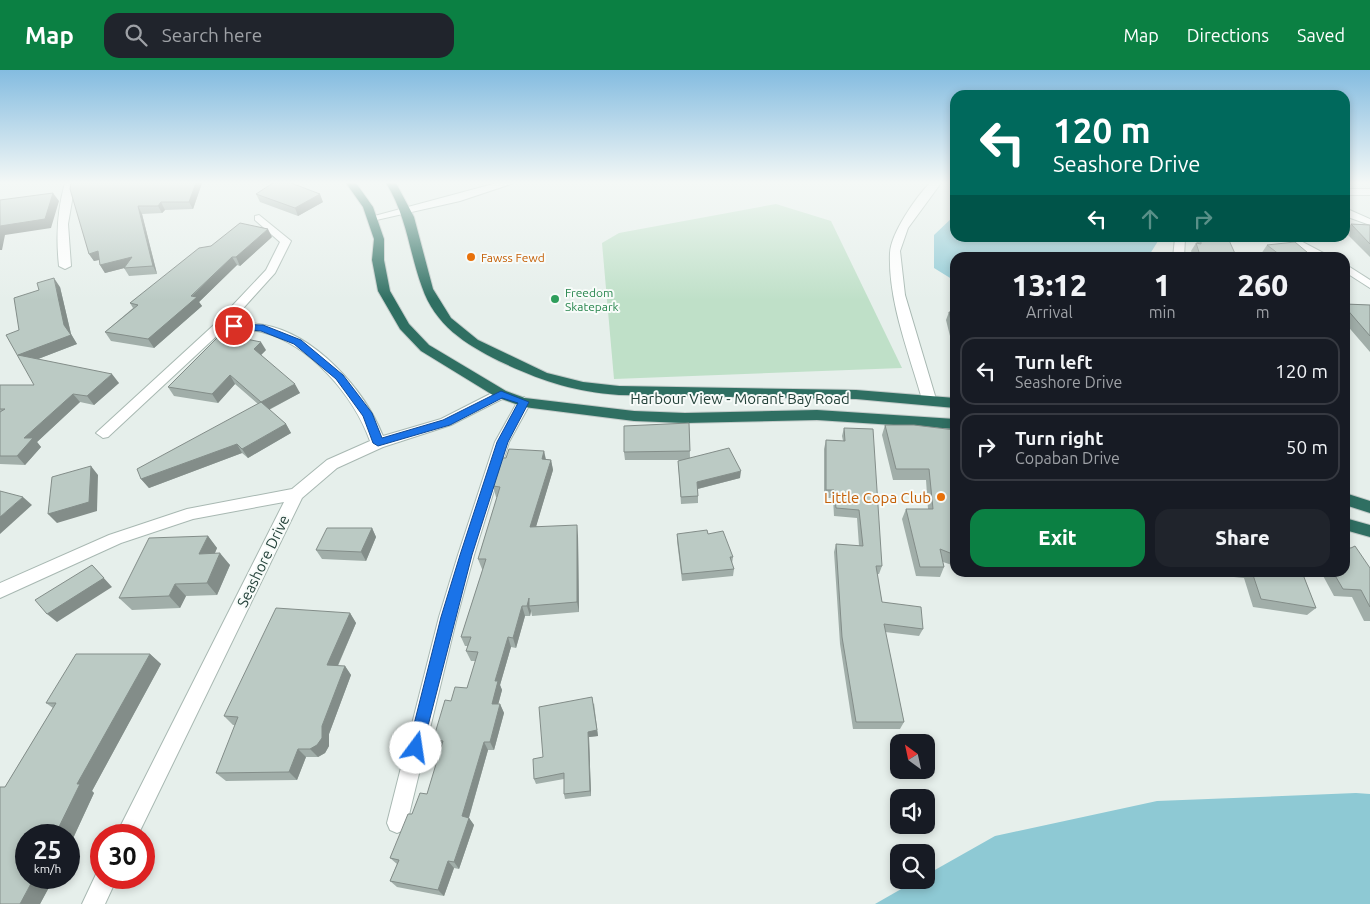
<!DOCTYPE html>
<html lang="en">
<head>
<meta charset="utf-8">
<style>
	body { margin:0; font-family:Ubuntu,sans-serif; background:#20242c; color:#f1f3f6; height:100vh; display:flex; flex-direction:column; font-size:19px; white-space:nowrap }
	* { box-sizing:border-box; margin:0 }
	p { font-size:16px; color:#9ea1a6 }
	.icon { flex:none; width:28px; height:28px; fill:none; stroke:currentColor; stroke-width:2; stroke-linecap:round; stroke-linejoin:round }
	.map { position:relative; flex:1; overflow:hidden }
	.panel { position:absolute; left:950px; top:182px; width:400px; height:325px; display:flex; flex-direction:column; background:#171b24; border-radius:15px; box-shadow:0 2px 8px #0003 }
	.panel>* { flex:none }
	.top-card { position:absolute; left:950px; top:20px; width:400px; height:152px; border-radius:15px; box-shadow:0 2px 8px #0003; background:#00695c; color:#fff; overflow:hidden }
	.needle { width:32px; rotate:327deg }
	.buttons { position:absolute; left:890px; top:664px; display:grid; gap:10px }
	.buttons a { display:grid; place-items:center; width:45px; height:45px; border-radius:10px; background:#171b24; box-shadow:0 2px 8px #0003; font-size:25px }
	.speed { position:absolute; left:15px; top:754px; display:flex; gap:10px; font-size:25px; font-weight:700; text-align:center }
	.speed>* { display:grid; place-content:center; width:65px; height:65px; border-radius:50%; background:#171b24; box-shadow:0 2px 8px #0003; line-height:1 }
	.speed small { font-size:12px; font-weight:400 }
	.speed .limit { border:8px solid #d22; background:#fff; color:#111 }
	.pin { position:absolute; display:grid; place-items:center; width:42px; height:42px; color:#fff; margin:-21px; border:2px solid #fff; border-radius:50%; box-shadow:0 1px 5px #0007 }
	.me { position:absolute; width:55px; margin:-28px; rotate:14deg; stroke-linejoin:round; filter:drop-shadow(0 0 4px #0008) }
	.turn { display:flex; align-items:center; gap:18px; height:105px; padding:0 20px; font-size:22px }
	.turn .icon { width:65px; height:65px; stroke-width:2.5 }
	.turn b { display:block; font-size:35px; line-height:42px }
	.lanes { display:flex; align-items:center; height:48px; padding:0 20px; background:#0003; justify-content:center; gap:25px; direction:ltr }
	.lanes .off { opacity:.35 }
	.eta { display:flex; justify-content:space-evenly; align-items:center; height:85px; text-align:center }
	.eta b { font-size:30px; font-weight:800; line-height:35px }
	.cta { display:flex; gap:10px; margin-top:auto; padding:10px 20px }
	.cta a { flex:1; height:58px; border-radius:15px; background:#0b8043; color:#fff; font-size:20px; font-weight:800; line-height:58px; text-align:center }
	.cta a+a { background:#20242c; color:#f1f3f6 }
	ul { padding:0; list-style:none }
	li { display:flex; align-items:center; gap:15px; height:68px; margin:0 10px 8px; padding:0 10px; border:2px solid #363941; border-radius:15px }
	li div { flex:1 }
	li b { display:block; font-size:19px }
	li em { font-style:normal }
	header { display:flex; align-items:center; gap:30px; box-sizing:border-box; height:70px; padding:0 25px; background:#0b8043; color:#fff }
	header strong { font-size:24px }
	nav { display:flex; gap:28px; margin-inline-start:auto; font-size:18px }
	.search { width:350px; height:45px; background:#20242c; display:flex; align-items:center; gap:12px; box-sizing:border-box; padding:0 18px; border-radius:15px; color:#9ea1a6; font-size:19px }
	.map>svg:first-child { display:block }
	.green { fill:#bfe0c8 }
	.water { fill:#8ec9d4 }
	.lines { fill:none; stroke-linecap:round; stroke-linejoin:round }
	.street-casing { stroke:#a8b8b2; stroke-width:2 }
	.highway-casing { stroke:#c2cac8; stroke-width:2 }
	.street { fill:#fff; fill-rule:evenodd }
	.highway { fill:#2f6f62; fill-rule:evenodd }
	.wall { fill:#a1aea9 }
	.shaded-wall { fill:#838d89 }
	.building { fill:#bbcac4; stroke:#838d89 }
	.route { fill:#1a73e8; stroke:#114b97 }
	.food-dot { fill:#e8710a; stroke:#f7fbf9; stroke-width:2 }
	.leisure-dot { fill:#2e9e5b; stroke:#f7fbf9; stroke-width:2 }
	.labels { text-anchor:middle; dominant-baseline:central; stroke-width:4; stroke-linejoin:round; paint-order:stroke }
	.far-food-label { font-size:12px; fill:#c56008; stroke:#f7fbf9; text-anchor:start }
	.far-leisure-label { font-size:12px; fill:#27864d; stroke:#f7fbf9; text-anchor:start }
	.street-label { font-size:15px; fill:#24423a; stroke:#f7fbf9 }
	.food-label { font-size:15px; fill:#c56008; stroke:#f7fbf9; text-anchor:end }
</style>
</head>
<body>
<header>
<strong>Map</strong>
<div class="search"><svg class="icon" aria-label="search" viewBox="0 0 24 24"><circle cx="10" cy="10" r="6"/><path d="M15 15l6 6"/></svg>Search here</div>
<nav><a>Map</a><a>Directions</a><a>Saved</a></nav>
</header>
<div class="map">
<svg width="1370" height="834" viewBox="0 0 1370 834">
	<rect width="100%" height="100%" fill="#e6efeb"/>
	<path class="green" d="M 776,134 L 831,151 L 902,298 L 614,309 L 602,173 L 619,163 Z"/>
	<path class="water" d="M 955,145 L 955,168 L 1160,168 L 1148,187 L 955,188 L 955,211 L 934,198 L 934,165 Z
		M 1356,723 L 1370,724 L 1370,834 L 875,834 L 917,810 L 926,810 L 926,805 L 995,766 L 1157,731 Z"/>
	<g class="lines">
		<defs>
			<path id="street" d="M 65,113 L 75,113 L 68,154 L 71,196 L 65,199 L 59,196 C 56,168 57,141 65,113 Z
				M 497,113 L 514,113 L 460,131 L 372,151 L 367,148 Z
				M 930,113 L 941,113 L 908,158 L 900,181 L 905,225 L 936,329 L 929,334 L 922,329 C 909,283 888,231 890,183 C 891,163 916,127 930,113 Z
				M 1345,119 L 1370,119 L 1370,125 L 1345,125 Z
				M 1345,138 L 1370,149 L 1370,155 L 1345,146 Z
				M 259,145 L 291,171 L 275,203 L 230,253 C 241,253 253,252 264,255 C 315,264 365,320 383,366 L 441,349 L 496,321 L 501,319 L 508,324 L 506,327 L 451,355 L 383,377 L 337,398 L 302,428 L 138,765 L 116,765 L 284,432 L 193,449 L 121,473 L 0,528 L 0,513 L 109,465 L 187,439 L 292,419 L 327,390 L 370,371 C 354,326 310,274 262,262 C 250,259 235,260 223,260 L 108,367 L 103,368 L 96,363 L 216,253 L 266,200 L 280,172 L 255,150 L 255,146 Z
				M 1175,168 L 1185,168 L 1184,188 L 1173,188 Z
				M 1283,168 L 1295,168 L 1333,188 L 1318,188 Z
				M 1345,194 L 1370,210 L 1370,218 L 1345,202 Z
				M 524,327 L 531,332 L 509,372 L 474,485 L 457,547 L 407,753 L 404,760 L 397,763 L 390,760 L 387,753 L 439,547 L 458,485 L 495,372 L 519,329 Z
				M 101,799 L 101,808 L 117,808 L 105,834 L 82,834 L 98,800 Z"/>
			<path id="highway" d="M 346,113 L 356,113 L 373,137 L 384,169 L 384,190 L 390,221 L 409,254 L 429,275 L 506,321 L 525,328 L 634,341 L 685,343 L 817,340 L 955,349 L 955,359 L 817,350 L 685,353 L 634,351 L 524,337 L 496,327 L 421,281 L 400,259 L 378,221 L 372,190 L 374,169 L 363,137 Z
				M 386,113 L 396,113 L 414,147 L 433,219 L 451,248 L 478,270 L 547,303 L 583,312 L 619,316 L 856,320 L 955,328 L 955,338 L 856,329 L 619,325 C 571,321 542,311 499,291 C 465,274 435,255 422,217 C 409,182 407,146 386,113 Z
				M 1345,423 L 1370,431 L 1370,443 L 1345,435 Z
				M 1345,448 L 1370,455 L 1370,467 L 1345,460 Z"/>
		</defs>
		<use href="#street" class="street-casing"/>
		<use href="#highway" class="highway-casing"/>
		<use href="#street" class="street"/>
		<use href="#highway" class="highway"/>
	</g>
	<path class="wall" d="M 71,113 L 202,113 L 193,139 L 165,140 L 162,143 L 142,144 L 157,204 L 129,206 L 124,198 L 105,203 L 100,195 L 99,190 L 94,191 L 89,184 Z
		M 256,124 L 323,132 L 298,146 L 260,132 Z
		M 1351,154 L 1370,155 L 1370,187 L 1345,162 Z
		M 272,167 L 240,196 L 237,195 L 199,232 L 202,236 L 154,278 L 111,271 L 105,262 L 133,238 L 130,233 Z
		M 1197,168 L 1228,168 L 1237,188 L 1194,188 L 1191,181 L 1196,173 L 1197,173 Z
		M 1267,175 L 1314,188 L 1267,188 L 1261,184 Z
		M 60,217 L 71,264 L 77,274 L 38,289 L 119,313 L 94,335 L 80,332 L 37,372 L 41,377 L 25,395 L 0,394 L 0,315 L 34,315 L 19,260 Z
		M 1345,234 L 1370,235 L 1370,282 L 1345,253 Z
		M 949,242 L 955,242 L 955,278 L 953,278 L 946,250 Z
		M 266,280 L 261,285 L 300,323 L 269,340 L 286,354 L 291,363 L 248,388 L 242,383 L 149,418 L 141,409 L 258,334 L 235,314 L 218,333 L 174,326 L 168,317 Z
		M 689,353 L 690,388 L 740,408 L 698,419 L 698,433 L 681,434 L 678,391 L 683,390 L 625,390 L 624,382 Z
		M 885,355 L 955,360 L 955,496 L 943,492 L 944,497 L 940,507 L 916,506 L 902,449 L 906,439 L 928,439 L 926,410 L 893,410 L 882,365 Z
		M 844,358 L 882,496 L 879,504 L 877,504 L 882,532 L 923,559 L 919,566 L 885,562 L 904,652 L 900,659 L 853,659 L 840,574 L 834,482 L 836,474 L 859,476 L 857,448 L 834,446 L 833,428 L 824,428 L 824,379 L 826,370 L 843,371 L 842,366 Z
		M 544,381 L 546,389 L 551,390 L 553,400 L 536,456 L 578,466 L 579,542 L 532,546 L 531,541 L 530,546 L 525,546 L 516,578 L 511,577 L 500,615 L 502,620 L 498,634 L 500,634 L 504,643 L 494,680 L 488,680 L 469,748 L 474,755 L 459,799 L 454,798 L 444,826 L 397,817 L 390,811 L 397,794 L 390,788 L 412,744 L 427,724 L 441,679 L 438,679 L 433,670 L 451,631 L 467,618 L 476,591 L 471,591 L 466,581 L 468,576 L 465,576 L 461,567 L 483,499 L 482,499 L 478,489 L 497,427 L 496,427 L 493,416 L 506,388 Z
		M 372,458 L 376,467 L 366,491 L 322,489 L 316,480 Z
		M 677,464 L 708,464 L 733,487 L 732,494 L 734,499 L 733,506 L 682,511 L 677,471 Z
		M 208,466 L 217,478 L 215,483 L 230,495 L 217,525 L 186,526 L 180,538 L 132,540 L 119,528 Z
		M 1370,498 L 1370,551 L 1364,551 L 1352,527 L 1334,526 L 1321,502 L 1345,502 Z
		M 973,502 L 989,502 L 986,507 Z
		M 1222,502 L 1302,502 L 1316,538 L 1307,545 L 1253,537 L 1244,508 L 1224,506 Z
		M 350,543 L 356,553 L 338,596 L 345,596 L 351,605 L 329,664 L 329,676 L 325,683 L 318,687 L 306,687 L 297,710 L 226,711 L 216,703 L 235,655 L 233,655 L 224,646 Z
		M 150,584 L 161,594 L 92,721 L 94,723 L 69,777 L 69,765 L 54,808 L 40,834 L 0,834 L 5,717 L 53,638 L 46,633 Z
		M 594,633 L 598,666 L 589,667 L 591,726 L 565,729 L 564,724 L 564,709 L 536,714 L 534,709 Z"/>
	<path class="shaded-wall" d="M 196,113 L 202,113 L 193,139 L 189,132 Z
		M 53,123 L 59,131 L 51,158 L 5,165 L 2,180 L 0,180 L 0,156 Z
		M 320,124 L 323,132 L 298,146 L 295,138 Z
		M 161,132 L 165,140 L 162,143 L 158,136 Z
		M 138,136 L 142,144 L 157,204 L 153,196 Z
		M 268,159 L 272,167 L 240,196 L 236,187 Z
		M 98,181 L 103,189 L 94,191 L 89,184 Z
		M 132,187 L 136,195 L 105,203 L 100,195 Z
		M 232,187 L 237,195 L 199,232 L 202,236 L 154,278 L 148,269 Z
		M 54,208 L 60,217 L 71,264 L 77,274 L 25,294 L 18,285 L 64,255 Z
		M 261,272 L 266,280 L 258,288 L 254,279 Z
		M 112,304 L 119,313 L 94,335 L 87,326 Z
		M 230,305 L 235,314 L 218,333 L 212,324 Z
		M 295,314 L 300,323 L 266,341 L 261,332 Z
		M 73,324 L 80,332 L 37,372 L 41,377 L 25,395 L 17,386 L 24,368 Z
		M 286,354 L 291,363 L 248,388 L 242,379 Z
		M 237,374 L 242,383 L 149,418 L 141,409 Z
		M 544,381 L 546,392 L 542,389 Z
		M 551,390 L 553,400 L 533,467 L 530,457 Z
		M 91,396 L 98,405 L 97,441 L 57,453 L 48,444 Z
		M 741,401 L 740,408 L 697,419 L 697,412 Z
		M 23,427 L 32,435 L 0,464 L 0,447 Z
		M 577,455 L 578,466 L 579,542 L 577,532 Z
		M 372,458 L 376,467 L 366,491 L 361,482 Z
		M 208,466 L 217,478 L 209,496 L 199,484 Z
		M 220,483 L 230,495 L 217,525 L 207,513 Z
		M 92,495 L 112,517 L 57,552 L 47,544 Z
		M 175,514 L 186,526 L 180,538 L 169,526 Z
		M 529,528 L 529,536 L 531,541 L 530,546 L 527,536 Z
		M 522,536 L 525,546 L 516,578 L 513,568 Z
		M 350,543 L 356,553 L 334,604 L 327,595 Z
		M 508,567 L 511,577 L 500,615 L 502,620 L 496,643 L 492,634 L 495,611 Z
		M 150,584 L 161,594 L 92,721 L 94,723 L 69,777 L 69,765 L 55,765 L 77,714 Z
		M 345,596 L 351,605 L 329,664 L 329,676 L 325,683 L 318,687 L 310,679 L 322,656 Z
		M 592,627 L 598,666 L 589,667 L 591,726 L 590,721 L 588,662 Z
		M 500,634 L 504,643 L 494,680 L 490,672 Z
		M 484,672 L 488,680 L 467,754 L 462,746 Z
		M 298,679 L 306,687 L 297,710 L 289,702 Z
		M 469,748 L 474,755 L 459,799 L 454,792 Z
		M 448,791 L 454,798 L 444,826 L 438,820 Z
		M 34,808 L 54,808 L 40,834 L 20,834 Z"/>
	<path class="building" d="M 71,113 L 196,113 L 189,132 L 161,132 L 158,136 L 138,136 L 153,196 L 124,198 L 132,187 L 100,195 L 98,181 L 89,184 L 70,119 Z
		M 273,113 L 291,113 L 320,124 L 295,138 L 256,124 Z
		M 53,123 L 45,149 L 0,156 L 0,130 Z
		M 240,153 L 268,159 L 236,187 L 232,187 L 191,226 L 197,227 L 148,269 L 105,262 L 138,235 L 130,233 L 199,178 L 211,176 Z
		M 1351,154 L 1370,155 L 1370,174 Z
		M 1201,168 L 1228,168 L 1237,188 L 1201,188 L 1196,173 L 1201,174 Z
		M 1295,172 L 1314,188 L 1284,188 L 1267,175 Z
		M 54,208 L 64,255 L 71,265 L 18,285 L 112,304 L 87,326 L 73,324 L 24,368 L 33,368 L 17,386 L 0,386 L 0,342 L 5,339 L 0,339 L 0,315 L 34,315 L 6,265 L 19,260 L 14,228 L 39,220 L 37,213 Z
		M 1345,234 L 1370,235 L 1370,266 L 1345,237 Z
		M 949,242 L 955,242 L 955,267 Z
		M 221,264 L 261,272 L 254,279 L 295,314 L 261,332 L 230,305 L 212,324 L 168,317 Z
		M 261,332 L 286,354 L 242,379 L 237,374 L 141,409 L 137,399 Z
		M 689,353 L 690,381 L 624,382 L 624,356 Z
		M 885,355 L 914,355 L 955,360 L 955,485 L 940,479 L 944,497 L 920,497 L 906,439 L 933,439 L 929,399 L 896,399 Z
		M 844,358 L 873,359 L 882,496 L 876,496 L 882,532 L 921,537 L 923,559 L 884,554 L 904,652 L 856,652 L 842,567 L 836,474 L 863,476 L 859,440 L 836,438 L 834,420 L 826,420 L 826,370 L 845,371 Z
		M 729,378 L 741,401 L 697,412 L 698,426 L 681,427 L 678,391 Z
		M 509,379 L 544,381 L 542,389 L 551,390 L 530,457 L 577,455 L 577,532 L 529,536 L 529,528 L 527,536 L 522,536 L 513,568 L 508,567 L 495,611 L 498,611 L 492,634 L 500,634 L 490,672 L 484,672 L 462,746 L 469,748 L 454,792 L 448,791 L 438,820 L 390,811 L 399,790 L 390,788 L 408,744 L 412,744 L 420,723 L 427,724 L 443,671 L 433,670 L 445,630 L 451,631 L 455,617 L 467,618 L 478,582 L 466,581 L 471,567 L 461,567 L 486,489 L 478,489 L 500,417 L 493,416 L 502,388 L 506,388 Z
		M 91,396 L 89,432 L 48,444 L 52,407 Z
		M 0,421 L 23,427 L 0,447 Z
		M 327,458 L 372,458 L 361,482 L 316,480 Z
		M 707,460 L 708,464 L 723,461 L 733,487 L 730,487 L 734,499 L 682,504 L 677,464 Z
		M 208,466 L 199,484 L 220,483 L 207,513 L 175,514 L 169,526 L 119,528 L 149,468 Z
		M 1355,476 L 1370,498 L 1370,537 L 1361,520 L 1343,519 L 1333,502 L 1345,502 L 1345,477 L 1351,478 Z
		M 92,495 L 104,508 L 47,544 L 35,530 Z
		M 1252,502 L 1302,502 L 1316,538 L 1261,529 Z
		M 276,538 L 350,543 L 327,595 L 345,596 L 322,656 L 322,668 L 317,675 L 310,679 L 298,679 L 289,702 L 216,703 L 238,647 L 224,646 Z
		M 76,584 L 150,584 L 77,714 L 80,714 L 55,765 L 26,765 L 26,808 L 34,808 L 20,834 L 0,834 L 0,717 L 5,717 L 56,633 L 46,633 Z
		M 592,627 L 597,660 L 588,662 L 590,721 L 564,724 L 564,703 L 534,709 L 533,689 L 543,687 L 539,637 Z"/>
	<linearGradient id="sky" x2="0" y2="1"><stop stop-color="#84bce0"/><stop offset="0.49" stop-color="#f4f8f6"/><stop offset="1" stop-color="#f4f8f6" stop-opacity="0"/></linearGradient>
	<rect width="1370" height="230" fill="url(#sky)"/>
	<path class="route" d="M 231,254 L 263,255 L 301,270 L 343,305 L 372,343 L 382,368 L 443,350 L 501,321 L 529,332 L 508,372 L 472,485 L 421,683 L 416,685 L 410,683 L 408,678 L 441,547 L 460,485 L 497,372 L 518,333 L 502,328 L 450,355 L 378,376 L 373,373 L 363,346 L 336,309 L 294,274 L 261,261 L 231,258 Z"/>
	<g class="food-dot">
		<circle cx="471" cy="187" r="5"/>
		<circle cx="941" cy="427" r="5"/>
	</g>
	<circle class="leisure-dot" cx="555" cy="229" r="5"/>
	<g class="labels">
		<g class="far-food-label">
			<text x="481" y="187">Fawss Fewd</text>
		</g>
		<g class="far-leisure-label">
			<text x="565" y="222">Freedom<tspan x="565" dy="14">Skatepark</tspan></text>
		</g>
		<g class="street-label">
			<text x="740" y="328">Harbour View - Morant Bay Road</text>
			<text transform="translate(263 491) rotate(-64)">Seashore Drive</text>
		</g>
		<g class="food-label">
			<text x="931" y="427">Little Copa Club</text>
		</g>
	</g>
</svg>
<div class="buttons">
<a><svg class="needle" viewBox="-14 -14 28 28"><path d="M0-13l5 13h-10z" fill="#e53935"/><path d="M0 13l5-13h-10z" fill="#9ea1a6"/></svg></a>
<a><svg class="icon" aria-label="sound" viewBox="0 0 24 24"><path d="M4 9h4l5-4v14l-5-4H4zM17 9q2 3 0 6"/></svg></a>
<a><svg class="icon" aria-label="search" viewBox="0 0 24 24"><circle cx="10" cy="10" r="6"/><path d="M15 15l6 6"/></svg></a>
</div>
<div class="speed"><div>25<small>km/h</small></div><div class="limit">30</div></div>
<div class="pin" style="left:234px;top:256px;background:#d93025"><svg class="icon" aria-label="arrive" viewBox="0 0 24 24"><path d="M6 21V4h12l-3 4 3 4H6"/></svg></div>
<svg class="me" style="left:416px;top:678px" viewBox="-20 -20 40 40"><circle r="19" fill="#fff"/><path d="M0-13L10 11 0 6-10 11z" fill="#1a73e8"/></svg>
<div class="top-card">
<div class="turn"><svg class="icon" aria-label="left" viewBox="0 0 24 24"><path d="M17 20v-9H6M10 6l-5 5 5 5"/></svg><div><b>120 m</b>Seashore Drive</div></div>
<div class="lanes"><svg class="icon" aria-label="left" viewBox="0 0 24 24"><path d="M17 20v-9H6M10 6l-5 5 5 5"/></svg><svg class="icon off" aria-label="ahead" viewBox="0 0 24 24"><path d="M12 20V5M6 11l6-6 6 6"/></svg><svg class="icon off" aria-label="right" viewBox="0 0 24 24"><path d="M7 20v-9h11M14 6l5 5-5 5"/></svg></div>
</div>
<section class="panel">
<div class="eta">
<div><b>13:12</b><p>Arrival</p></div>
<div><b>1</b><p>min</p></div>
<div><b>260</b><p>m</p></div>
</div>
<ul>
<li><svg class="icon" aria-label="left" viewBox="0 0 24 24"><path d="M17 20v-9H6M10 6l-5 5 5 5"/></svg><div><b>Turn left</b><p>Seashore Drive</p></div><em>120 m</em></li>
<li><svg class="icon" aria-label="right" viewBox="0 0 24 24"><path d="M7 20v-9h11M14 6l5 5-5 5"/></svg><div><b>Turn right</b><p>Copaban Drive</p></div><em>50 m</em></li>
</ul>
<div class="cta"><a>Exit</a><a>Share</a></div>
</section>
</div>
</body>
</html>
